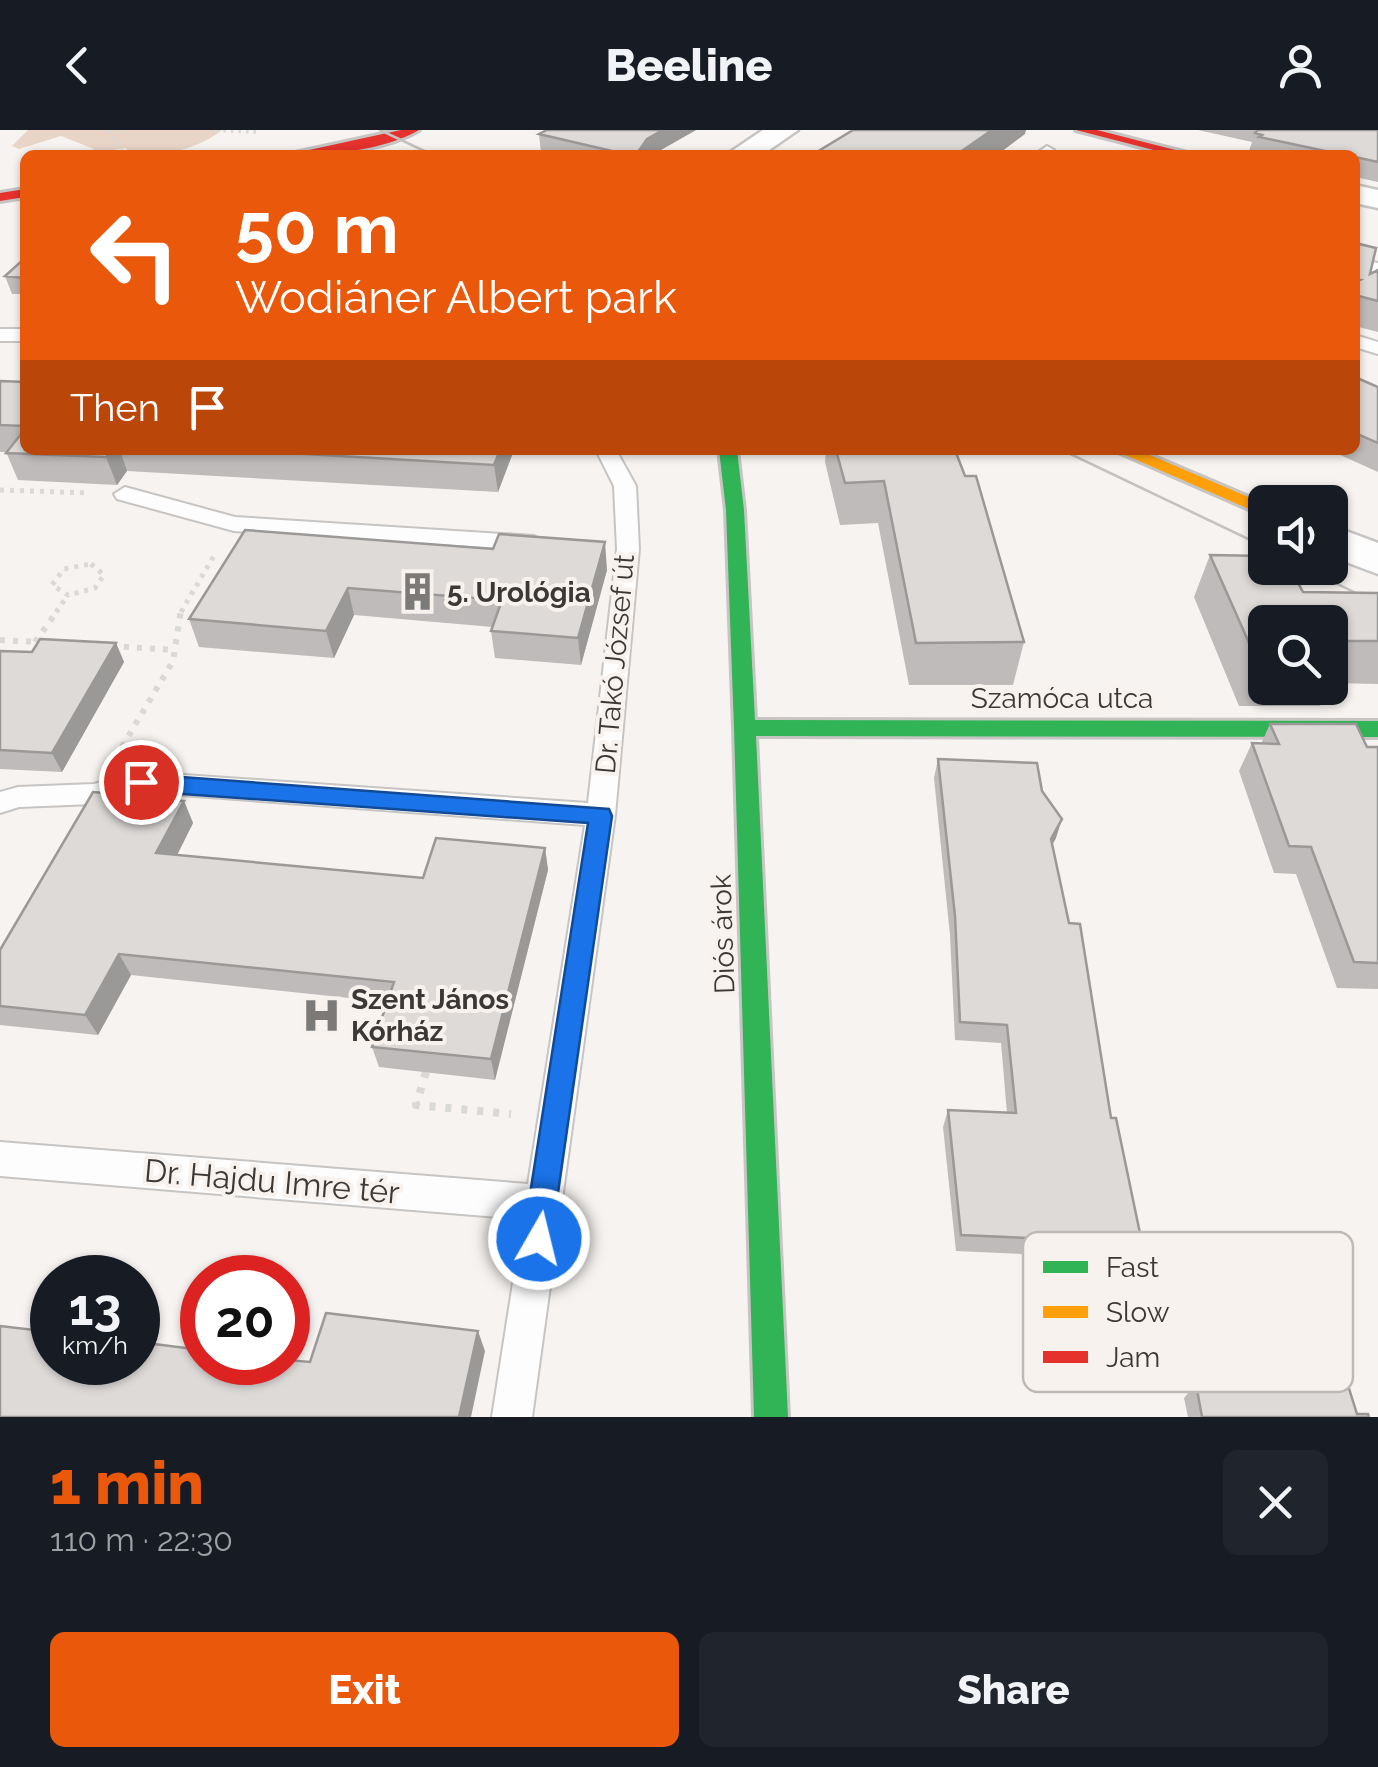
<!DOCTYPE html>
<html lang="en">
<head>
<meta charset="utf-8">
<style>
	body { margin:0; font-family:Raleway,sans-serif; background:#20242c; color:#f1f3f6; height:100vh; display:flex; flex-direction:column; font-size:38px; white-space:nowrap }
	* { box-sizing:border-box; margin:0 }
	p { font-size:32px; color:#9ea1a6 }
	.icon { flex:none; width:55px; height:55px; fill:none; stroke:currentColor; stroke-width:2; stroke-linecap:round; stroke-linejoin:round }
	.map { position:relative; height:1287px; overflow:hidden }
	.panel { display:flex; flex-direction:column; background:#171b24; flex:1 }
	.panel>* { flex:none }
	.hud { position:absolute; left:20px; top:20px; width:1340px; height:305px; border-radius:15px; box-shadow:0 2px 8px #0004; background:#ea580c; color:#fff; overflow:hidden }
	.fabs { position:absolute; left:1248px; top:355px; display:grid; gap:20px }
	.fabs a { display:grid; place-items:center; width:100px; height:100px; border-radius:15px; background:#171b24; box-shadow:0 2px 8px #0004; font-size:50px }
	.speed { position:absolute; left:30px; top:1125px; display:flex; gap:20px; font-size:50px; font-weight:700; text-align:center }
	.speed>* { display:grid; place-content:center; width:130px; height:130px; border-radius:50%; background:#171b24; box-shadow:0 2px 8px #0004; line-height:1 }
	.speed small { font-size:25px; font-weight:400 }
	.speed .limit { border:15px solid #d22; background:#fff; color:#111 }
	.pin { position:absolute; display:grid; place-items:center; width:85px; height:85px; color:#fff; margin:-42px; border:5px solid #fff; border-radius:50%; box-shadow:0 2px 10px #0007 }
	.me { position:absolute; width:110px; margin:-55px; rotate:8deg; stroke-linejoin:round; filter:drop-shadow(0 0 8px #0008) }
	.turn { display:flex; align-items:center; gap:35px; height:210px; padding:0 50px; font-size:45px }
	.turn .icon { width:130px; height:130px; stroke-width:2.5 }
	.turn b { display:block; font-size:70px; line-height:85px }
	.then { display:flex; align-items:center; height:95px; padding:0 50px; background:#0003; gap:20px; font-size:38px }
	.round { display:grid; place-items:center; flex:none; width:105px; height:105px; border-radius:15px; background:#20242c }
	.headline { display:flex; align-items:center; justify-content:space-between; height:170px; padding:0 50px }
	h1 { font-size:60px; font-weight:800; line-height:75px; color:#ea580c }
	.button { display:flex; gap:20px; margin-top:auto; padding:20px 50px }
	.button a { flex:1; height:115px; border-radius:15px; background:#ea580c; color:#fff; font-size:40px; font-weight:800; line-height:115px; text-align:center }
	.button a+a { background:#20242c; color:#f1f3f6 }
	header { display:flex; justify-content:space-between; align-items:center; height:130px; padding:0 50px; background:#171b24; font-size:45px; font-weight:800 }
	.map>svg:first-child { display:block }
	.green { fill:#e9d4c8 }
	.lines { fill:none; stroke-linecap:round; stroke-linejoin:round }
	.lane-casing { stroke:#c7c5c3; stroke-width:4 }
	.street-casing { stroke:#c7c5c3; stroke-width:5 }
	.fast-casing { stroke:#c7c5c3; stroke-width:6 }
	.slow-casing { stroke:#c7c5c3; stroke-width:6 }
	.jam-casing { stroke:#c7c5c3; stroke-width:6 }
	.path-far3 { stroke:#d9d9d8; stroke-width:4; stroke-dasharray:2.5 5; stroke-linecap:butt }
	.path-far2 { stroke:#d9d9d8; stroke-width:5; stroke-dasharray:4 6; stroke-linecap:butt }
	.path-far1 { stroke:#d9d9d8; stroke-width:6; stroke-dasharray:5 8; stroke-linecap:butt }
	.path { stroke:#d9d9d8; stroke-width:8; stroke-dasharray:6 10; stroke-linecap:butt }
	.lane { fill:#fefdfd; fill-rule:evenodd }
	.street { fill:#fefdfd; fill-rule:evenodd }
	.fast { fill:#30b455; fill-rule:evenodd }
	.slow { fill:#ff9f0a; fill-rule:evenodd }
	.jam { fill:#e5322d; fill-rule:evenodd }
	.tram { stroke:#c3c2c1; stroke-width:2.5 }
	.wall { fill:#bebbba }
	.shaded-wall { fill:#9b9997 }
	.building { fill:#dddad8; stroke:#9b9997; stroke-width:2.5 }
	.route { fill:#1a73e8; stroke:#114b97; stroke-width:2.5 }
	.labels { text-anchor:middle; dominant-baseline:central; stroke-width:8; stroke-linejoin:round; paint-order:stroke }
	.poi-label { font-size:28px; font-weight:bold; fill:#3b3938; stroke:#f8f2ee; text-anchor:start }
	.street-label { font-size:28px; fill:#3b3938; stroke:#f8f2ee }
	.near-street-label { font-size:32px; fill:#3b3938; stroke:#f8f2ee }
	.key { fill:#f8f2ee; stroke:#bfbab7; stroke-width:2.5 }
	.key-label { font-size:28px; fill:#3b3938 }
</style>
</head>
<body>
<header><svg class="icon" aria-label="back" viewBox="0 0 24 24"><path d="M15 5l-7 7 7 7"/></svg>Beeline<svg class="icon" aria-label="person" viewBox="0 0 24 24"><circle cx="12" cy="8" r="4"/><path d="M4 21q1-7 8-7t8 7"/></svg></header>
<div class="map">
<svg width="1378" height="1287" viewBox="0 0 1378 1287">
	<rect width="100%" height="100%" fill="#f6f3f0"/>
	<path class="green" d="M 28,0 L 222,0 C 196,21 162,25 130,25 L 126,18 L 81,25 L 94,19 L 61,6 L 19,19 L 12,16 Z"/>
	<g class="lines">
		<defs>
			<path id="lane" d="M 1047,16 L 1054,20 L 1050,25 L 1034,25 Z
				M 1355,128 L 1378,133 L 1378,143 L 1355,138 Z
				M 0,199 L 25,199 L 25,211 L 0,211 Z
				M 1355,205 L 1378,212 L 1378,224 L 1355,217 Z
				M 596,320 L 616,320 L 636,356 L 639,419 L 615,685 L 532,1287 L 492,1287 L 523,1089 L 0,1046 L 0,1012 L 528,1054 L 585,695 L 141,662 L 94,674 L 19,677 L 0,683 L 0,662 L 18,657 L 94,654 L 141,642 L 588,673 L 617,419 L 614,356 Z
				M 125,357 L 235,387 L 534,406 L 545,413 L 534,420 L 234,401 L 117,369 L 114,364 Z"/>
			<path id="street" d="M 763,0 L 798,0 L 762,25 L 726,25 Z
				M 1355,55 L 1378,60 L 1378,78 L 1355,73 Z
				M 1330,395 L 1378,413 L 1378,444 L 1330,426 Z"/>
			<path id="fast" d="M 719,320 L 737,320 L 744,380 L 755,590 L 1378,591 L 1378,607 L 756,606 L 788,1287 L 754,1287 L 734,598 L 726,380 Z"/>
			<path id="slow" d="M 1114,320 L 1138,320 L 1265,374 L 1265,386 Z"/>
			<path id="jam" d="M 401,0 L 419,0 C 384,21 327,25 286,25 Z
				M 1076,0 L 1097,0 L 1195,25 L 1173,25 Z
				M 25,59 L 25,67 L 0,71 L 0,63 Z"/>
		</defs>
		<use href="#lane" class="lane-casing"/>
		<use href="#street" class="street-casing"/>
		<use href="#fast" class="fast-casing"/>
		<use href="#slow" class="slow-casing"/>
		<use href="#jam" class="jam-casing"/>
		<path class="path-far3" d="M 110,0 L 123,25
			M 216,0 L 260,2"/>
		<path class="path-far2" d="M 0,360 L 89,363
			M 91,434 L 104,445 L 95,458 L 68,465 L 52,455 L 64,439 Z
			M 56,482 L 68,465
			M 181,482 L 215,424"/>
		<path class="path-far1" d="M 0,510 L 39,512
			M 35,512 L 58,480
			M 111,516 L 175,520
			M 122,617 L 173,531 L 181,480"/>
		<path class="path" d="M 426,942 L 416,975 L 511,984"/>
		<use href="#lane" class="lane"/>
		<use href="#street" class="street"/>
		<use href="#fast" class="fast"/>
		<use href="#slow" class="slow"/>
		<use href="#jam" class="jam"/>
		<path class="tram" d="M 380,0 L 433,25
			M 1062,320 L 1265,417
			M 1305,438 L 1378,474"/>
	</g>
	<path class="wall" d="M 547,0 L 696,0 L 652,25 L 550,25 L 541,23 L 539,4 Z
		M 1198,0 L 1378,0 L 1378,52 L 1355,47 L 1355,25 L 1254,25 L 1254,22 L 1249,21 L 1252,12 Z
		M 1355,113 L 1370,144 L 1378,140 L 1378,202 L 1355,196 Z
		M 25,128 L 25,164 L 12,164 L 5,146 Z
		M 1355,247 L 1378,257 L 1378,342 L 1329,320 L 1355,320 Z
		M 0,251 L 25,252 L 25,320 L 514,320 L 498,362 L 127,341 L 117,355 L 18,350 L 6,322 L 0,322 Z
		M 826,320 L 955,320 L 1024,512 L 1013,555 L 909,555 L 878,393 L 840,395 L 825,332 Z
		M 245,400 L 607,440 L 581,535 L 495,528 L 491,501 L 493,497 L 354,485 L 334,528 L 199,517 L 189,489 Z
		M 1210,425 L 1303,462 L 1378,463 L 1378,554 L 1332,553 L 1330,557 L 1330,492 L 1265,492 L 1265,558 L 1330,558 L 1320,576 L 1239,576 L 1194,467 Z
		M 116,513 L 124,532 L 62,642 L 0,639 L 0,521 L 32,522 Z
		M 1270,594 L 1367,617 L 1378,617 L 1378,859 L 1337,858 L 1296,744 L 1274,743 L 1239,641 L 1252,613 L 1261,614 Z
		M 938,629 L 1042,661 L 1056,708 L 1052,714 L 1111,988 L 1142,1113 L 1132,1129 L 956,1121 L 943,997 L 948,980 L 1007,983 L 1001,913 L 955,910 L 950,805 L 934,648 Z
		M 184,671 L 193,693 L 177,725 L 423,748 L 545,718 L 548,740 L 495,950 L 379,937 L 372,917 L 387,872 L 131,845 L 98,905 L 0,895 L 0,820 Z
		M 1250,1150 L 1291,1247 L 1357,1284 L 1369,1287 L 1188,1287 L 1184,1268 L 1196,1254 L 1236,1257 L 1238,1164 Z"/>
	<path class="shaded-wall" d="M 663,0 L 696,0 L 652,25 L 636,25 L 647,9 Z
		M 992,0 L 1026,0 L 1025,4 L 997,25 L 956,25 Z
		M 112,320 L 120,320 L 127,341 L 117,355 L 106,327 Z
		M 500,320 L 514,320 L 498,362 L 494,335 Z
		M 605,412 L 607,440 L 581,535 L 578,508 Z
		M 348,458 L 354,485 L 334,528 L 326,501 Z
		M 116,513 L 124,532 L 62,642 L 52,623 Z
		M 184,671 L 193,693 L 167,745 L 156,723 Z
		M 1062,689 L 1056,708 L 1045,728 L 1051,709 Z
		M 545,718 L 548,740 L 495,950 L 491,929 Z
		M 119,824 L 131,845 L 98,905 L 85,885 Z
		M 478,1201 L 485,1221 L 471,1287 L 459,1287 Z"/>
	<path class="building" d="M 547,0 L 663,0 L 647,9 L 636,25 L 629,25 L 539,4 Z
		M 853,0 L 992,0 L 956,25 L 812,25 Z
		M 1258,0 L 1378,0 L 1378,32 L 1355,27 L 1355,25 L 1344,25 L 1259,7 L 1262,5 L 1255,3 Z
		M 1355,113 L 1376,118 L 1370,144 L 1378,140 L 1378,171 L 1355,165 L 1355,152 L 1360,150 L 1355,149 Z
		M 25,128 L 25,148 L 5,146 Z
		M 1355,247 L 1378,257 L 1378,313 L 1355,303 Z
		M 0,251 L 25,252 L 25,296 L 0,295 Z
		M 25,299 L 25,320 L 112,320 L 106,327 L 6,323 Z
		M 239,320 L 500,320 L 494,335 Z
		M 836,320 L 955,320 L 965,346 L 976,346 L 1024,512 L 916,513 L 884,351 L 845,353 Z
		M 245,400 L 493,419 L 499,404 L 605,412 L 578,508 L 491,501 L 502,470 L 348,458 L 326,501 L 189,489 Z
		M 1210,425 L 1265,426 L 1265,438 L 1290,438 L 1303,462 L 1378,463 L 1378,511 L 1330,511 L 1342,534 L 1330,534 L 1330,492 L 1265,492 L 1265,533 L 1258,533 Z
		M 40,509 L 116,513 L 52,623 L 0,620 L 0,521 L 32,522 Z
		M 1270,594 L 1356,594 L 1367,617 L 1378,617 L 1378,833 L 1354,832 L 1311,717 L 1289,716 L 1252,613 L 1279,614 Z
		M 938,629 L 1037,633 L 1042,661 L 1062,689 L 1051,709 L 1069,793 L 1080,794 L 1111,988 L 1116,988 L 1142,1113 L 961,1105 L 948,980 L 1016,983 L 1007,895 L 960,892 L 955,786 Z
		M 93,662 L 184,671 L 156,723 L 423,748 L 436,708 L 545,718 L 491,929 L 372,917 L 394,852 L 119,824 L 85,885 L 0,876 L 0,820 Z
		M 1250,1150 L 1291,1247 L 1346,1249 L 1357,1284 L 1368,1284 L 1369,1287 L 1202,1287 L 1196,1254 L 1249,1257 Z
		M 326,1183 L 478,1201 L 459,1287 L 0,1287 L 0,1196 L 52,1202 L 52,1232 L 138,1232 L 138,1212 L 202,1220 L 202,1232 L 288,1232 L 288,1230 L 310,1232 Z"/>
	<path class="route" d="M 141,644 L 609,679 L 612,686 L 550,1119 L 539,1124 L 528,1119 L 523,1109 L 588,693 L 141,661 L 129,652 Z"/>
	<defs>
		<symbol id="building-bare" viewBox="-9 -9 18 18"><path d="M-4-6H4V6H1V3H-1V6H-4ZM-2.5-4.3h1.7v1.8h-1.7ZM.8-4.3h1.7v1.8H.8ZM-2.5-1h1.7V.8h-1.7ZM.8-1h1.7V.8H.8Z" fill="#7c7a78" stroke="#f8f2ee" stroke-width="2.5" paint-order="stroke"/></symbol>
		<symbol id="hospital-bare" viewBox="-9 -9 18 18"><path d="M-5-5h3v3.5h4V-5h3V5h-3V1.5h-4V5h-3Z" fill="#7c7a78" stroke="#f8f2ee" stroke-width="2.5" paint-order="stroke"/></symbol>
	</defs>
	<g fill-rule="evenodd">
		<use href="#building-bare" x="390" y="434" width="55" height="55"/>
		<use href="#hospital-bare" x="294" y="858" width="55" height="55"/>
	</g>
	<g class="labels">
		<g class="poi-label">
			<text x="447" y="462">5. Urológia</text>
			<text x="351" y="869">Szent János<tspan x="351" dy="32">Kórház</tspan></text>
		</g>
		<g class="street-label">
			<text transform="translate(615 534) rotate(-85)">Dr. Takó József út</text>
			<text x="1062" y="568">Szamóca utca</text>
			<text transform="translate(723 804) rotate(-92)">Diós árok</text>
		</g>
		<g class="near-street-label">
			<text transform="translate(272 1051) rotate(5)">Dr. Hajdu Imre tér</text>
		</g>
	</g>
	<rect x="1023" y="1102" width="330" height="160" rx="15" class="key"/>
	<rect x="1043" y="1131" width="45" height="12" fill="#30b455"/>
	<rect x="1043" y="1176" width="45" height="12" fill="#ff9f0a"/>
	<rect x="1043" y="1221" width="45" height="12" fill="#e5322d"/>
	<g class="key-label">
		<text x="1106" y="1147">Fast</text>
		<text x="1106" y="1192">Slow</text>
		<text x="1106" y="1237">Jam</text>
	</g>
</svg>
<div class="fabs">
<a><svg class="icon" aria-label="sound" viewBox="0 0 24 24"><path d="M4 9h4l5-4v14l-5-4H4zM17 9q2 3 0 6"/></svg></a>
<a><svg class="icon" aria-label="search" viewBox="0 0 24 24"><circle cx="10" cy="10" r="6"/><path d="M15 15l6 6"/></svg></a>
</div>
<div class="speed"><div>13<small>km/h</small></div><div class="limit">20</div></div>
<div class="pin" style="left:141px;top:652px;background:#d93025"><svg class="icon" aria-label="arrive" viewBox="0 0 24 24"><path d="M6 21V4h12l-3 4 3 4H6"/></svg></div>
<svg class="me" style="left:539px;top:1109px" viewBox="-20 -20 40 40"><circle r="17" fill="#1a73e8" stroke="#fff" stroke-width="3"/><path d="M0-11L8 9 0 5-8 9z" fill="#fff"/></svg>
<div class="hud">
<div class="turn"><svg class="icon" aria-label="left" viewBox="0 0 24 24"><path d="M17 20v-9H6M10 6l-5 5 5 5"/></svg><div><b>50 m</b>Wodiáner Albert park</div></div>
<div class="then">Then<svg class="icon" aria-label="arrive" viewBox="0 0 24 24"><path d="M6 21V4h12l-3 4 3 4H6"/></svg></div>
</div>
</div>
<section class="panel">
<div class="headline"><div><h1>1 min</h1><p>110 m · 22:30</p></div><a class="round"><svg class="icon" aria-label="close" viewBox="0 0 24 24"><path d="M6 6l12 12M18 6L6 18"/></svg></a></div>
<div class="button"><a>Exit</a><a>Share</a></div>
</section>
</body>
</html>
